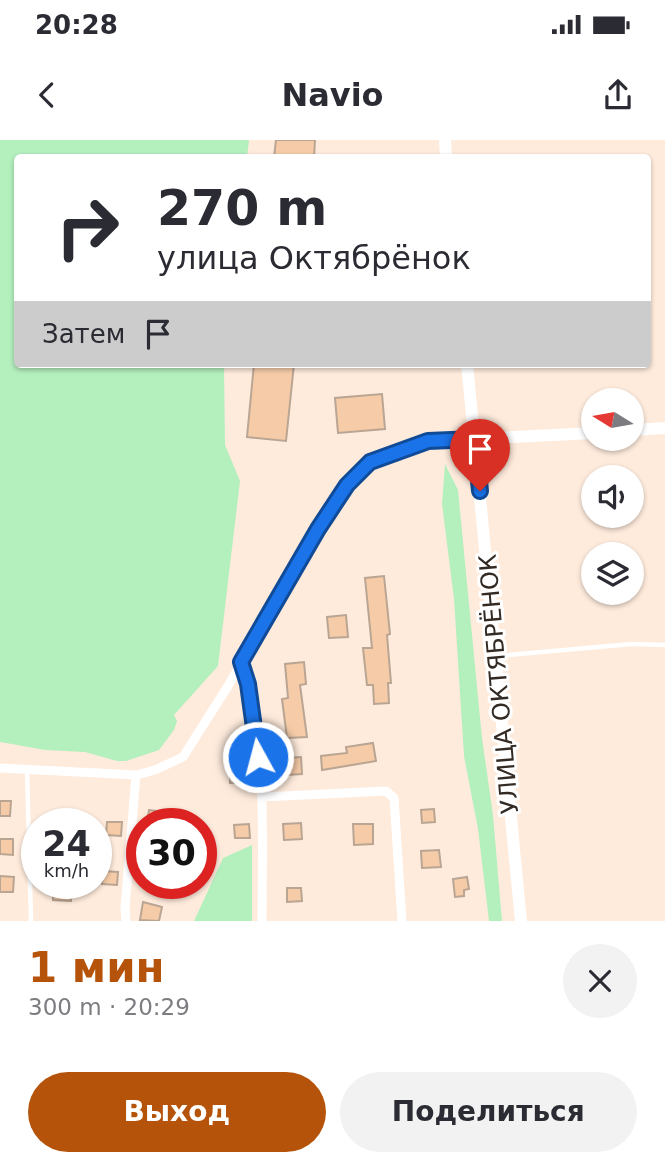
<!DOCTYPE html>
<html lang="ru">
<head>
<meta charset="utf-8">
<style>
	body { margin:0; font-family:"DejaVu Sans",sans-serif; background:#f2f2f3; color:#2b2b33; height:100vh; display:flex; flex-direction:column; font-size:26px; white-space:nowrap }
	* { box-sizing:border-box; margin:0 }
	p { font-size:23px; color:#7c7c81 }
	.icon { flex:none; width:38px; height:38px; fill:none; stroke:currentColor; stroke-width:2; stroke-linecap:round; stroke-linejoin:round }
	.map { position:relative; height:781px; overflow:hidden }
	.drawer { display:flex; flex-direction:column; background:#fff; flex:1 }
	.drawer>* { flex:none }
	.guide { position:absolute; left:14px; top:14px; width:637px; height:214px; border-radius:7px; box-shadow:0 2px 5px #0004; background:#fff; color:#2b2b33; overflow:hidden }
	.needle { width:46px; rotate:281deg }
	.fabs { position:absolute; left:581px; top:248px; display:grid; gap:14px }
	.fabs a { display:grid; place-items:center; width:63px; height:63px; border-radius:50%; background:#fff; box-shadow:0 2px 5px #0004; font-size:35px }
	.speed { position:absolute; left:21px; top:668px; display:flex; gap:14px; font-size:35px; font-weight:700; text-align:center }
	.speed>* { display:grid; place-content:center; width:91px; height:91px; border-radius:50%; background:#fff; box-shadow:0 2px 5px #0004; line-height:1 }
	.speed small { font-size:18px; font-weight:400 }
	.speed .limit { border:10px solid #d22; background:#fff; color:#111 }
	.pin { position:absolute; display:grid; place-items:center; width:60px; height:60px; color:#fff; margin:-72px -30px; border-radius:50% 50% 50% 0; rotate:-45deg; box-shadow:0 0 7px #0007 }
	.pin .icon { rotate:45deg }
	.me { position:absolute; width:77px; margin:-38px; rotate:353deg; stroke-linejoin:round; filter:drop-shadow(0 0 5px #0008) }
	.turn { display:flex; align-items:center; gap:24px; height:147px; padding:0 28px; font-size:32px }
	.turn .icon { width:91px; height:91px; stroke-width:2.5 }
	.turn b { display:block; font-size:49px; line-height:60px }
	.then { display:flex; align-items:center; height:66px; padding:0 28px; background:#0003; gap:14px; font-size:26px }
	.round { display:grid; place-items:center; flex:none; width:74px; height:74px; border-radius:37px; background:#f2f2f3 }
	.headline { display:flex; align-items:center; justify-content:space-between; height:119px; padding:0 28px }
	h1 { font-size:42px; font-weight:800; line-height:52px; color:#b45309 }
	.action { display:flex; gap:14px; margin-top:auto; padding:14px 28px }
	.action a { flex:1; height:80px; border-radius:42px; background:#b45309; color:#fff; font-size:28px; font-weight:800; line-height:80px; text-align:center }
	.action a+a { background:#f2f2f3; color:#2b2b33 }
	.status { display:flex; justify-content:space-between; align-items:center; height:49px; padding:0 35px; background:#fff; direction:ltr }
	.status svg { height:19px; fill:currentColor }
	header { display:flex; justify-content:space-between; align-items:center; height:91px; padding:0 28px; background:#fff; font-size:32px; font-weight:800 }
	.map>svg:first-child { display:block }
	.green { fill:#b4efbe }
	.building { fill:#f6cca8; stroke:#baa593; stroke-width:2 }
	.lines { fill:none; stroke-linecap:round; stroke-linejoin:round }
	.lane { stroke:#fff; stroke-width:4.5 }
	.street { stroke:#fff; stroke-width:9 }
	.secondary { stroke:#fff; stroke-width:12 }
	.route-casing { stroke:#114b97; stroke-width:18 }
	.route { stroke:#1a73e8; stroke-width:12 }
	.labels { text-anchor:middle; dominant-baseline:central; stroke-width:6; stroke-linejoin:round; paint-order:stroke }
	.street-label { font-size:24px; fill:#332a24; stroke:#fff }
</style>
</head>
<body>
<div class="status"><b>20:28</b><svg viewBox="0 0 49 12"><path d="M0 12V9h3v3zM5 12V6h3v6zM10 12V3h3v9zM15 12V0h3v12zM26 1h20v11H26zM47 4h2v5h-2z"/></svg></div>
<header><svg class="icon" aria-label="back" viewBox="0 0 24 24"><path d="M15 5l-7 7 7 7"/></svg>Navio<svg class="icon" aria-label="share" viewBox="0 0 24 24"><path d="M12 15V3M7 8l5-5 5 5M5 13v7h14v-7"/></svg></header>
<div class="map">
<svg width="665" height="781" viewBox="0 0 665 781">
	<rect width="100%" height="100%" fill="#feebdc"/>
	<path class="green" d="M 0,0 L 249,0 L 247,17 L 18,18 L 18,224 L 224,224 L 225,305 L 240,341 L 218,526 L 174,575 L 177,581 L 174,590 L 159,610 L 126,621 L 117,621 L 85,612 L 45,610 L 0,602 Z
		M 445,324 L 458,350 L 482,598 L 493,675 L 502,781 L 489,781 L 478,689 L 464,616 L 454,459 L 442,364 Z
		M 252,705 L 252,781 L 194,781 L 223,718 Z"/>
	<path class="building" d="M 276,0 L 315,0 L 314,18 L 274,18 Z
		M 254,224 L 294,224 L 286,301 L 247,297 Z
		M 382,254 L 385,289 L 338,293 L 335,258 Z
		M 384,436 L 390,494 L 387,495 L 391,543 L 388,543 L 389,563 L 374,564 L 373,545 L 367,545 L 363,508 L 372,508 L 365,438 Z
		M 346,475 L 348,497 L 329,498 L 327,477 Z
		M 304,522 L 306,544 L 300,545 L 307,597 L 287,598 L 282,559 L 288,558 L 285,524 Z
		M 373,603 L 376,621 L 322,630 L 321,616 L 347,613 L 346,607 Z
		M 301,617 L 302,634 L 287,635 L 287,618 Z
		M 230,629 L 245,629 L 245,642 L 230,643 Z
		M 0,661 L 11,661 L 10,676 L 0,676 Z
		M 434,669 L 435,682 L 422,683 L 421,670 Z
		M 149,670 L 164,672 L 162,684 L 147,683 Z
		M 50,673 L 67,674 L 67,684 L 49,684 Z
		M 107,682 L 122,682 L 121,696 L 106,695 Z
		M 301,683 L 302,699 L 284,700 L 283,684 Z
		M 249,684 L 250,698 L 235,698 L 234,685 Z
		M 353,684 L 373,684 L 373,704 L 354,705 Z
		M 0,699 L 13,699 L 13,715 L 0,714 Z
		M 439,710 L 441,727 L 422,728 L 421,711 Z
		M 103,731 L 118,732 L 117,745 L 102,744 Z
		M 0,736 L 14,737 L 13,752 L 0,752 Z
		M 467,737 L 469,749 L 464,750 L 464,756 L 455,757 L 453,739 Z
		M 54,745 L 71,746 L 71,761 L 53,760 Z
		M 287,748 L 301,748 L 302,761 L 287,762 Z
		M 143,762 L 162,767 L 159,781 L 140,780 Z"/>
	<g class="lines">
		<path class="lane" d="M 498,516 L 632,504 L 665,505
			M 27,629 L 31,781"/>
		<path class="street" d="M 241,522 C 268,600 262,698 262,781
			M 0,628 L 136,635 L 155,630 L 183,617 L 228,546 L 318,389 L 347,345 L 370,322 L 428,301 L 475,299
			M 262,657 L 386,651 L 394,658 L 402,781
			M 126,781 L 125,768 L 136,635"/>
		<path class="secondary" d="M 445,0 L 446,18
			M 467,224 L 521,781
			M 632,290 L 665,288
			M 475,299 L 593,293"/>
	</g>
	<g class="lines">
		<defs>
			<path id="route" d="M 258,617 L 248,544 L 241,522 L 318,389 L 347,345 L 370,322 L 428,301 L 475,299 L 480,351"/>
		</defs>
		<use href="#route" class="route-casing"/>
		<use href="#route" class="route"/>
	</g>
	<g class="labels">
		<g class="street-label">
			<text transform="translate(499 544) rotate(-95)">УЛИЦА ОКТЯБРЁНОК</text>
		</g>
	</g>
</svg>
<div class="fabs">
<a><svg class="needle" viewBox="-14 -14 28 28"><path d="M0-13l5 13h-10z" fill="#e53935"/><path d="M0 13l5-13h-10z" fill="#7c7c81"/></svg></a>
<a><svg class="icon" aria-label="sound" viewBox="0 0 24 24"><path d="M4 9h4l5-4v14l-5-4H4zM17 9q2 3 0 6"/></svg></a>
<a><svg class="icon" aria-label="layers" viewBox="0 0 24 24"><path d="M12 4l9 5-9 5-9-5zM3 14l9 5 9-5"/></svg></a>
</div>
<div class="speed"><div>24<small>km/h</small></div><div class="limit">30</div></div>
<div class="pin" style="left:480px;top:351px;background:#d93025"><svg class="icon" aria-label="arrive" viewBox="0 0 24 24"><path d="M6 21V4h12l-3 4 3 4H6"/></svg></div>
<svg class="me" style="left:258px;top:617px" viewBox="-20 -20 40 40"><circle r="17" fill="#1a73e8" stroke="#fff" stroke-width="3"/><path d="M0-11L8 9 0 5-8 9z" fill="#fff"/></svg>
<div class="guide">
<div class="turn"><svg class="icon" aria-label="right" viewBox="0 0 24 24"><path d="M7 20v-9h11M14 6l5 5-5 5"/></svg><div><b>270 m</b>улица Октябрёнок</div></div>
<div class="then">Затем<svg class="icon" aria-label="arrive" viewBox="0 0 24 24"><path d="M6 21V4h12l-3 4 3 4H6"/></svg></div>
</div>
</div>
<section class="drawer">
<div class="headline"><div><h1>1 мин</h1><p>300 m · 20:29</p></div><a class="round"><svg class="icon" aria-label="close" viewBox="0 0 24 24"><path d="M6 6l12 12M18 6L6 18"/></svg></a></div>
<div class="action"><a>Выход</a><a>Поделиться</a></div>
</section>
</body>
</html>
